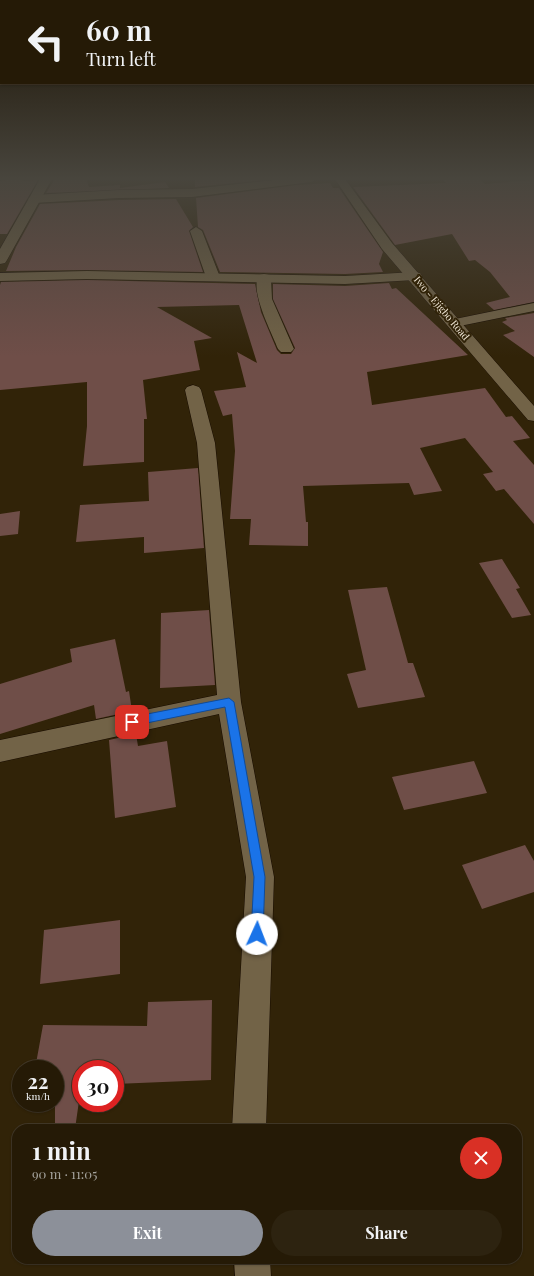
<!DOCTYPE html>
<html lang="en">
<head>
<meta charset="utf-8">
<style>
	body { margin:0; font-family:"Playfair Display",serif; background:#2d2310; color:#f1f3f6; height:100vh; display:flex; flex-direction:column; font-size:15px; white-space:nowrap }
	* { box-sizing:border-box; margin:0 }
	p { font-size:13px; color:#a3a19b }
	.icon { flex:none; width:22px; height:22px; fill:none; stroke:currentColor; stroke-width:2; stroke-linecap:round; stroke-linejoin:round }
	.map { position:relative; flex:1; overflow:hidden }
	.side { position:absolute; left:12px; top:1124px; width:510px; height:140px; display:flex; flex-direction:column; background:#251a06; border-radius:16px; box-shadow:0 1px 3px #0004,0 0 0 1px #423828 }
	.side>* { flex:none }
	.top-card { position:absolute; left:0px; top:0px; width:534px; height:84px; box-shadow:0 1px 3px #0004,0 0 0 1px #423828; background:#251a06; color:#f1f3f6; overflow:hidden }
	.speed { position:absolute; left:12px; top:1060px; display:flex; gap:8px; font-size:20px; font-weight:700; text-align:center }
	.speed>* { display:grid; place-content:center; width:52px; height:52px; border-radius:50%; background:#251a06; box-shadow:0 1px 3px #0004,0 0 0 1px #423828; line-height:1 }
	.speed small { font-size:10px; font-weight:400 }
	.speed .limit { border:6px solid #d22; background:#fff; color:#111 }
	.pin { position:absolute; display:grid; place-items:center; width:34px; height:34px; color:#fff; margin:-17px; border-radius:8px; box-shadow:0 2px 6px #0006 }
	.me { position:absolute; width:44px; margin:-22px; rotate:2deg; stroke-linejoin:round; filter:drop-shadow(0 0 3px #0008) }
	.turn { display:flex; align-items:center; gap:14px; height:84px; padding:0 20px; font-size:18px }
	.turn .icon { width:52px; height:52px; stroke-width:2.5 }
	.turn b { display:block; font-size:28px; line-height:34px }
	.round { display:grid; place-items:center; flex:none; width:42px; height:42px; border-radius:21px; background:#2d2310 }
	.overview { display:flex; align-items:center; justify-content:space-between; height:68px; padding:0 20px }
	h1 { font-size:24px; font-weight:700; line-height:30px }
	.cta { display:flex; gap:8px; margin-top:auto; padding:8px 20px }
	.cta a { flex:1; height:46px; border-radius:24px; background:#8c9099; color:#fff; font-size:16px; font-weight:700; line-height:46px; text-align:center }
	.cta a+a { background:#2d2310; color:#f1f3f6 }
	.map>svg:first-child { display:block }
	.building { fill:#6f4e48 }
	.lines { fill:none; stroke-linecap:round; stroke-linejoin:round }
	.minor-casing { stroke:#180c00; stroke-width:1 }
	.tertiary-casing { stroke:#180c00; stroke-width:1 }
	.secondary-casing { stroke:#180c00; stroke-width:1 }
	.minor { fill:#726347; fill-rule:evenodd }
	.tertiary { fill:#726347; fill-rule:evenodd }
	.secondary { fill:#726347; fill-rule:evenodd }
	.route { fill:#1a73e8; stroke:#114b97 }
	.labels { text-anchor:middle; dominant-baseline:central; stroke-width:4; stroke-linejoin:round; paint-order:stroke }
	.far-street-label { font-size:10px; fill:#f0e7d7; stroke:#312308 }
</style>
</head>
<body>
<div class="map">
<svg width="534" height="1276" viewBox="0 0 534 1276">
	<rect width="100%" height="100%" fill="#312308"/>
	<path class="building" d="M 15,179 L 21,179 L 23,181 L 38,180 L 7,234 L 0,234 L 0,181 Z
		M 55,179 L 86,179 L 89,187 L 120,185 L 120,188 L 165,182 L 169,188 L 46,193 Z
		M 195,179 L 274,179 L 195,187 Z
		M 442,179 L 479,179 L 485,184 L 534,180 L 534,302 L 494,310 L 486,303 L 510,297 L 490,272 L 475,260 L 469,261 L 452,234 L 395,245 L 353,187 L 446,183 Z
		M 330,183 L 333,188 L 339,188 L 383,252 L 379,264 L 383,272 L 345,274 L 220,272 L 203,230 L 198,227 L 196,198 L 297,185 Z
		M 176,199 L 193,227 L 189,231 L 203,272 L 87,270 L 6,271 L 16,247 L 40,204 L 119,200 Z
		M 87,280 L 255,284 L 261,312 L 277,350 L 281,354 L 291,354 L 295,348 L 273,299 L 273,284 L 345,286 L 389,283 L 392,289 L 396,288 L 468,355 L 367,372 L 372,405 L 485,388 L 506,417 L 512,416 L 530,438 L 513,441 L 534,465 L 534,524 L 504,489 L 496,491 L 483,474 L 493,472 L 465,438 L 420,448 L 442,491 L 414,495 L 409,483 L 303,486 L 306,522 L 308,522 L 308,546 L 249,545 L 251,519 L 230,519 L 235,451 L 232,414 L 223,416 L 214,391 L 246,387 L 237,352 L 257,363 L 239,305 L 157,307 L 212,338 L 194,341 L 200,370 L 143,380 L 147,419 L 144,419 L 144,462 L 83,466 L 87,426 L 87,382 L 0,390 L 0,285 L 1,282 Z
		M 534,313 L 534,357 L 503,335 L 515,331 L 502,322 L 507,320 L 505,318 Z
		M 198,468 L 204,548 L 144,553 L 144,537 L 76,542 L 80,505 L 149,501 L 148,472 Z
		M 20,511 L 18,534 L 0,536 L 0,514 Z
		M 502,559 L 520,588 L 516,589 L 531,615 L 512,618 L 479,563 Z
		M 387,587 L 408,663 L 413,663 L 425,697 L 358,708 L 347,674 L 366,670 L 348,590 Z
		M 209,610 L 215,685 L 160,688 L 161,613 Z
		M 115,639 L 126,692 L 129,691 L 132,711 L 96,719 L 94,705 L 0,734 L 0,684 L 72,662 L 70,649 Z
		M 136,734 L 138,746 L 167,741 L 176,807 L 115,818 L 109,740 Z
		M 474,761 L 487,793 L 404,810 L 392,777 Z
		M 525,845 L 534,861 L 534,892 L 482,909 L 462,865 Z
		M 120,920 L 120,974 L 40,984 L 44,930 Z
		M 212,1000 L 211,1080 L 115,1084 L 115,1069 L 81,1069 L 81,1087 L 75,1129 L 55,1129 L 55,1069 L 35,1069 L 43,1025 L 147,1026 L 148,1002 Z"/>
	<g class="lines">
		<defs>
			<path id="minor" d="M 285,179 L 317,179 L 311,182 L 192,197 L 119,198 L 34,203 L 28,199 L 34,195 L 119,190 L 192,189 Z
				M 196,227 L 202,231 L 220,277 L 218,280 L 208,280 L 206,277 L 190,231 Z
				M 264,274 L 269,275 L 271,278 L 272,299 L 294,349 L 291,352 L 281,352 L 278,349 C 272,333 249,290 259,275 Z
				M 534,303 L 534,311 L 455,327 L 450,326 L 448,323 L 450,320 L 455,319 Z
				M 193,385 L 199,387 L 201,390 L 215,443 L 241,702 L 274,877 L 266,1129 L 232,1129 L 246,877 L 219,714 L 0,762 L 0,740 L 217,695 L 197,443 L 185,390 L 187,387 Z
				M 234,1259 L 270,1259 L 271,1276 L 235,1276 Z"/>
			<path id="tertiary" d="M 87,271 L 345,276 L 415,272 L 420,273 L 422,276 L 420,279 L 415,280 L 345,284 L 87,279 L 0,281 L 0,273 Z"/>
			<path id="secondary" d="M 40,179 L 52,179 L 7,260 L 5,263 L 0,264 L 0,249 Z
				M 335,179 L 345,179 L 392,243 L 534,406 L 534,421 L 528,420 L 382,249 Z"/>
		</defs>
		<use href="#minor" class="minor-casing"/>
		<use href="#tertiary" class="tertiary-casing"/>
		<use href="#secondary" class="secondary-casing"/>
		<use href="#minor" class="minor"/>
		<use href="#tertiary" class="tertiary"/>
		<use href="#secondary" class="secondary"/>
	</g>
	<linearGradient id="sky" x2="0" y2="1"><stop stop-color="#1b1304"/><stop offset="0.5" stop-color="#48453d"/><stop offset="1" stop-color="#48453d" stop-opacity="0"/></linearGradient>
	<rect width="534" height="357" fill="url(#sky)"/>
	<path class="route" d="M 229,698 L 234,702 L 265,877 L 263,934 L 261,938 L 257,940 L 253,938 L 251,934 L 254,877 L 225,707 L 132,726 L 127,722 L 132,717 Z"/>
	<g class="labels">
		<g class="far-street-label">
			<text transform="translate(442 308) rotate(50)">Iwo - Ejigbo Road</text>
		</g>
	</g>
</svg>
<div class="speed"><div>22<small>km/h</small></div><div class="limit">30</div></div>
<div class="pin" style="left:132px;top:722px;background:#d93025"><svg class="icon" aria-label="arrive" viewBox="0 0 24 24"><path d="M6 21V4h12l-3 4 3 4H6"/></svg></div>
<svg class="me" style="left:257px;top:934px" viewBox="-20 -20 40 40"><circle r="19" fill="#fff"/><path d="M0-13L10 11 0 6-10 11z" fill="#1a73e8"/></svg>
<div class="top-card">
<div class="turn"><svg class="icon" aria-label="left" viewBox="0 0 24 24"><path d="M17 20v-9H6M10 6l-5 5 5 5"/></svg><div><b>60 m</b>Turn left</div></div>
</div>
<section class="side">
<div class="overview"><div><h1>1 min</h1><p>90 m · 11:05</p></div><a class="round" style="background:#d93025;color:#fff"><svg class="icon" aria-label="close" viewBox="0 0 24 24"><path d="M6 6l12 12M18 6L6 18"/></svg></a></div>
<div class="cta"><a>Exit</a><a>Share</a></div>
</section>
</div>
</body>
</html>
